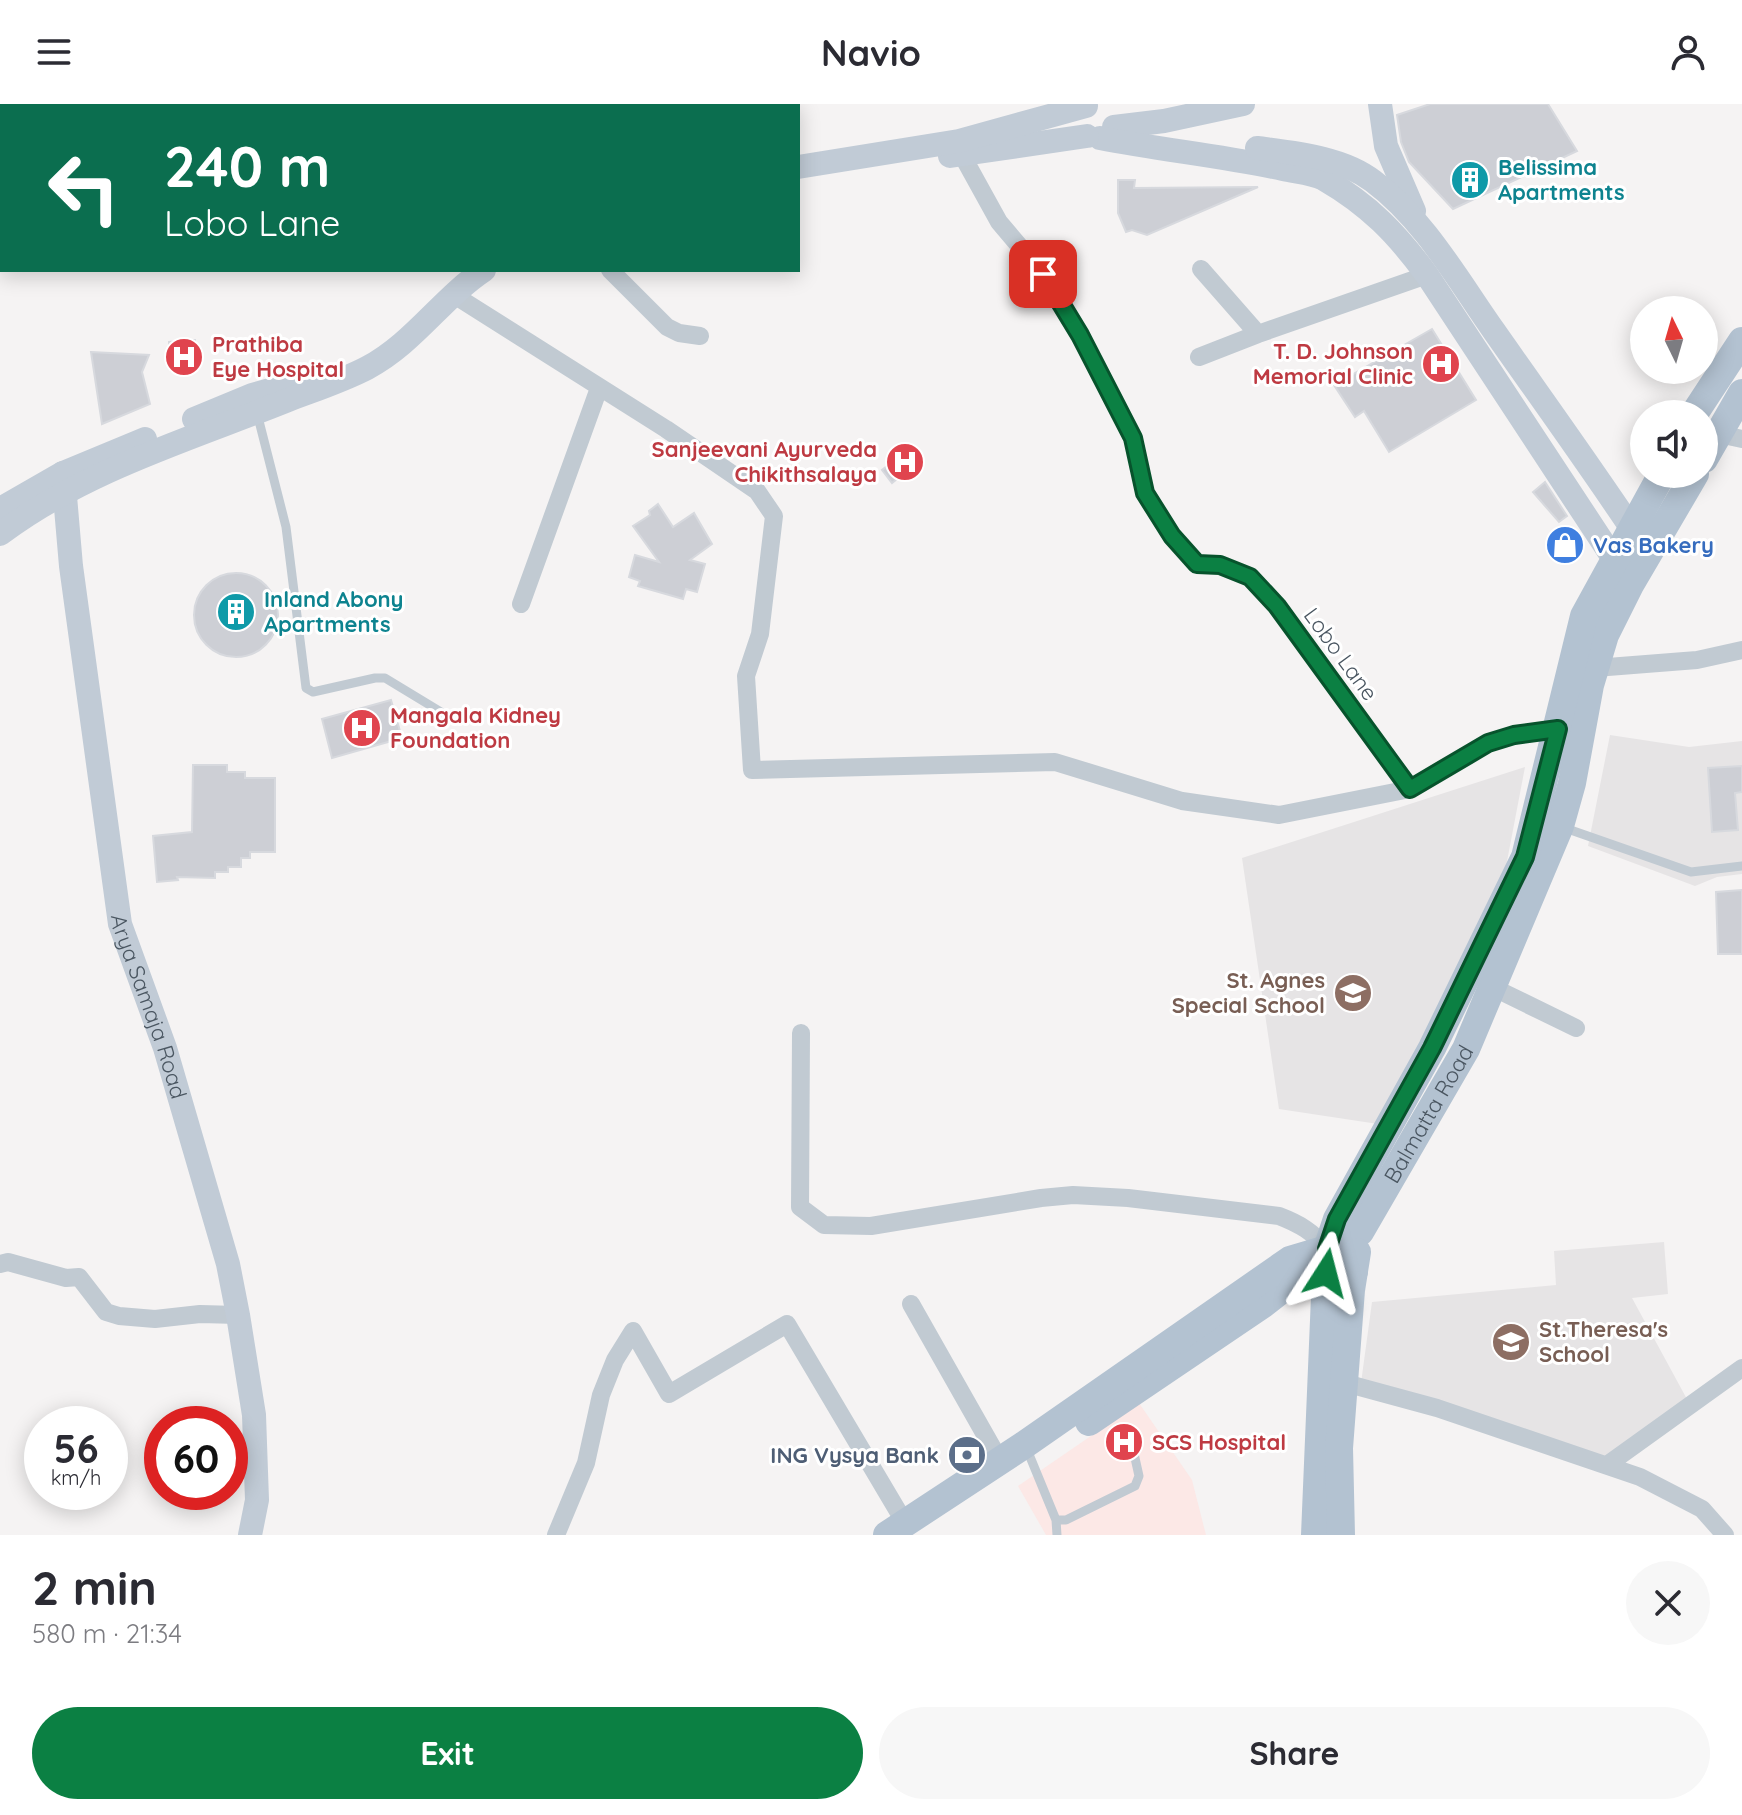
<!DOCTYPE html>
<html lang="en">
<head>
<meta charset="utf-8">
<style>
	body { margin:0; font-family:Quicksand,sans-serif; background:#f7f7f7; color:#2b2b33; height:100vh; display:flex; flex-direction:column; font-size:30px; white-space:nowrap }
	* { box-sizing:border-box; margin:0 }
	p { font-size:26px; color:#7c7c81 }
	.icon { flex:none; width:44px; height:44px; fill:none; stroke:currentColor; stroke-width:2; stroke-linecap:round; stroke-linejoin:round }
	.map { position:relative; height:1431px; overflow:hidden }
	.drawer { display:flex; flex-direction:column; background:#fff; flex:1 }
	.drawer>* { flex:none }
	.guide { position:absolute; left:0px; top:0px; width:800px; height:168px; box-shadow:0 4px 20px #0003; background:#0b6e4f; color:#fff; overflow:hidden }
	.needle { width:52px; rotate:355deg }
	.controls { position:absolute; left:1630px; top:192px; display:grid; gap:16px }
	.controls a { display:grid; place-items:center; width:88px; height:88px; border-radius:50%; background:#fff; box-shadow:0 4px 20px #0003; font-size:40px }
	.speed { position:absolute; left:24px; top:1302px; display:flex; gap:16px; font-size:40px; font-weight:700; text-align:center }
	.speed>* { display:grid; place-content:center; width:104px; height:104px; border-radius:50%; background:#fff; box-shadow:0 4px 20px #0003; line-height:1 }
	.speed small { font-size:20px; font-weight:400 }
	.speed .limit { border:12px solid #d22; background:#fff; color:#111 }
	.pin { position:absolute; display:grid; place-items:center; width:68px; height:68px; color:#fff; margin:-34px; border-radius:16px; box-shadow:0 4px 12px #0006 }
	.me { position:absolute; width:88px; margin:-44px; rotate:9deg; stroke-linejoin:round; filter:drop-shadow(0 0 6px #0008) }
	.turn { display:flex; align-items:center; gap:28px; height:168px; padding:0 32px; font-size:36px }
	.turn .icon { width:104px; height:104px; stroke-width:2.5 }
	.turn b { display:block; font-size:56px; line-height:68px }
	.round { display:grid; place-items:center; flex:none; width:84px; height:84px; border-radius:42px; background:#f7f7f7 }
	.headline { display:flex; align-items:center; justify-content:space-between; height:136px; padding:0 32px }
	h1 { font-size:48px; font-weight:800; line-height:60px }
	.cta { display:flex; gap:16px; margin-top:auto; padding:16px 32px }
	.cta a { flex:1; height:92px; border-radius:48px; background:#0b8043; color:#fff; font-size:32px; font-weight:800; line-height:92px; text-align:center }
	.cta a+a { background:#f7f7f7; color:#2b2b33 }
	header { display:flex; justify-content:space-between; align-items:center; height:104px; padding:0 32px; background:#fff; font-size:36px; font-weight:800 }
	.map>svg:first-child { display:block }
	.education { fill:#e6e4e5 }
	.medical { fill:#fce8e6 }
	.building { fill:#cdcfd5; stroke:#d7d9de; stroke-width:2 }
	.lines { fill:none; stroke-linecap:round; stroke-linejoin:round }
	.lane { stroke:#c1cad2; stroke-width:9 }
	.street { stroke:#c1cad2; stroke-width:18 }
	.secondary { stroke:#c1cbd6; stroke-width:24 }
	.primary { stroke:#b3c2d1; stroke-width:28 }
	.route-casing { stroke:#07532c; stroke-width:20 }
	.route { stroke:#0b8043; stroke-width:14 }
	.labels { text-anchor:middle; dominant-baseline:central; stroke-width:6; stroke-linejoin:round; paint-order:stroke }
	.culture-label { font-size:22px; font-weight:bold; fill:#0d838f; stroke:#fff; text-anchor:start }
	.health-label { font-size:22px; font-weight:bold; fill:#be3a42; stroke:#fff; text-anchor:start }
	.shop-label { font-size:22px; font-weight:bold; fill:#366cbe; stroke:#fff; text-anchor:start }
	.street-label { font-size:22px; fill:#4a5661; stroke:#fff }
	.education-label { font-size:22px; font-weight:bold; fill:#785e54; stroke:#fff; text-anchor:end }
	.service-label { font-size:22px; font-weight:bold; fill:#4e5e75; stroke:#fff; text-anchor:end }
</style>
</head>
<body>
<header><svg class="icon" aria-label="menu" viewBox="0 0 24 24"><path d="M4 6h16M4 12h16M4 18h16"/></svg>Navio<svg class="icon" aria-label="person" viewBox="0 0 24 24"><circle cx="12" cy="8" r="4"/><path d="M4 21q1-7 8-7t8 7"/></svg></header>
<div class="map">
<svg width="1742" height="1431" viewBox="0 0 1742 1431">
	<rect width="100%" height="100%" fill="#f5f3f3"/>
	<path class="education" d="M 1610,631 L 1689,643 L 1742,637 L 1742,770 L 1717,773 L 1695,782 L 1588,742 Z
		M 1525,663 L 1504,773 L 1378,1020 L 1279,1005 L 1242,754 Z
		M 1664,1138 L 1668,1190 L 1632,1194 L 1688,1297 L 1606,1356 L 1361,1279 L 1372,1198 L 1556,1181 L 1554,1147 Z"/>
	<path class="medical" d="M 1139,1299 L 1192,1376 L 1206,1431 L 1046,1431 L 1018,1382 Z"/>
	<path class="building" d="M 1430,0 L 1548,0 L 1577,47 L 1453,105 L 1409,58 L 1401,38 L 1397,11 Z
		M 1118,76 L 1135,76 L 1134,84 L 1258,83 L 1147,131 L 1132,126 L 1126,128 L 1118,109 Z
		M 1432,225 L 1476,296 L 1389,348 L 1364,307 L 1355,313 L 1334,281 Z
		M 195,236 L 197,265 L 171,267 L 169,238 Z
		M 91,248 L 149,251 L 142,268 L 150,300 L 102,320 Z
		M 909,345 L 919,357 L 892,379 L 882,366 Z
		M 1545,378 L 1567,412 L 1559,418 L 1533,388 Z
		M 658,400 L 673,423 L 694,409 L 712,440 L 690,456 L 705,460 L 697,488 L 686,485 L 683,495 L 638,482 L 640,477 L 629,473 L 635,451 L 659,458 L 633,422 L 650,411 L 649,407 Z
		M194 511a42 42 0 1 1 84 0a42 42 0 1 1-84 0Z
		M 391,596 L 402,634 L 332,654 L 322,615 Z
		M 193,661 L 227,661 L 227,668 L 245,668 L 245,674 L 275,674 L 275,748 L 250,748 L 250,754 L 241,754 L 241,763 L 228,763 L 228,768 L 215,768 L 215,774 L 177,773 L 178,776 L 157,778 L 153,732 L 192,728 Z
		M 1742,662 L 1742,688 L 1735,689 L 1738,726 L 1712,728 L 1708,664 Z
		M 1742,786 L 1742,850 L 1718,850 L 1716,788 Z"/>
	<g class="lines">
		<path class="lane" d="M 257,309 L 286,423 L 306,584 L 313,588 L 375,574 L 385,574 L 446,611
			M 1562,723 L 1691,768 L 1742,762
			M 1026,1343 L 1056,1416 L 1066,1416 L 1135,1382 L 1139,1372 L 1131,1336
			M 1056,1416 L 1057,1431"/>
		<path class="street" d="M 790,2 L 790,0
			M 0,41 L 2,41
			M 962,51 L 999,118 L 1043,170 L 1080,231 L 1133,334 L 1145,389 L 1172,432 L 1197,460 L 1220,461 L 1250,473 L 1277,502 L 1410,685 L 1488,639 L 1514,631 L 1558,625
			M 1201,165 L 1258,230
			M 610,166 L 667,223 L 679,229 L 700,232
			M 454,191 L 666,325 L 757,387 L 774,412 L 760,530 L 746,572 L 752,666 L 1055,658 L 1182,697 L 1279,711 L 1410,685
			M 1199,253 L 1258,230 L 1427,171
			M 1719,330 L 1742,335
			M 521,500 L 599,284
			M 1595,564 L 1697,556 L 1742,546
			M 1492,883 L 1576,924
			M 801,929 L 800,1103 L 824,1121 L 871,1122 L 1041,1094 L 1073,1091 L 1128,1094 L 1279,1112 C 1300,1120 1313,1128 1327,1145
			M 0,1160 L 8,1158 L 66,1174 L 79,1173 L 106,1208 L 119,1212 L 155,1215 L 200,1210 L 238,1211
			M 911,1200 L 1000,1357
			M 1345,1279 L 1437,1304 L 1640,1373 L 1702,1405 L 1725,1431
			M 1607,1361 L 1742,1264
			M 556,1431 L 586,1359 L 601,1291 L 615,1256 L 633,1227 L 669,1290 L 787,1220 L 905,1419"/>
		<g class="secondary">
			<path d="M 1380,0 L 1386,42 L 1414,107"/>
			<path d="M 580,2 L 581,0"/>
			<path d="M 1114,23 L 1164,17 L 1243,0"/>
			<path d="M 1100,34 C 1161,46 1223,52 1283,65 C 1296,68 1313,69 1324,75 C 1369,101 1397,130 1427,171 L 1623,469"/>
			<path d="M 1257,44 C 1294,49 1342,53 1373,77 C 1424,115 1458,176 1494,227 C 1543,297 1593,366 1640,437"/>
			<path d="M 950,52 L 1087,32"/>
			<path d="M 798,63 L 959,37 L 1086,2"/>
			<path d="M 194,315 L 252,291 L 295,279"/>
			<path id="s1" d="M 63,369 L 71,462 L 120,820 L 165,944 L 228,1160 L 238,1211 L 254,1311 L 257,1396 L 250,1431"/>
			<path d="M 0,405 L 63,369 L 145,335"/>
			<path d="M 0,430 C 85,366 191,335 288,296 C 314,286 342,277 367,264 C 413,240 442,194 484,166"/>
		</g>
		<g class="primary">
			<path d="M 1694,310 L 1742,237"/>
			<path d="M 1704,355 L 1742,289"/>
			<path d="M 1089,1318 L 1262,1201 L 1294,1176 L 1313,1170 L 1354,1167"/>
			<path id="s2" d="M 887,1431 L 1024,1341 L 1290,1156 L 1327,1145 L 1360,1128 L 1466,945 L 1560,722 L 1572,679 L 1590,581 L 1605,531 L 1630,481 L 1695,370"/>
			<path d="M 1315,1431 L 1327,1145 L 1337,1115 L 1432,944 L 1525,753 L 1584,512 L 1662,370"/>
			<path d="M 1341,1431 L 1339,1344 L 1351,1186 L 1357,1148"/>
		</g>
	</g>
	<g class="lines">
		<defs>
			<path id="route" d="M 1043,170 L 1080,231 L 1133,334 L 1145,389 L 1172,432 L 1197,460 L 1220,461 L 1250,473 L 1277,502 L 1410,685 L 1488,639 L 1514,631 L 1558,625 L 1525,753 L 1432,944 L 1337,1115 L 1327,1145 L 1326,1169"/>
		</defs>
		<use href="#route" class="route-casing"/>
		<use href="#route" class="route"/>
	</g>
	<defs>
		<symbol id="building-disc" viewBox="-11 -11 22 22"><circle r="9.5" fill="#0f9aa8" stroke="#fff"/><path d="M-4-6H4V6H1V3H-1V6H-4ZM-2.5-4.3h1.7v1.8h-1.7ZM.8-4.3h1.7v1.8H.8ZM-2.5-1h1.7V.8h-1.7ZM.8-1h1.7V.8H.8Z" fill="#fff"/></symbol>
		<symbol id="hospital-disc" viewBox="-11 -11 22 22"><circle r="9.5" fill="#e0444e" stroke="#fff"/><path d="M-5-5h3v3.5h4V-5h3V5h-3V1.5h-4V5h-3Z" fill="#fff"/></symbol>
		<symbol id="shop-disc" viewBox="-11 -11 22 22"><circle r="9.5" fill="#3f7fe0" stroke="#fff"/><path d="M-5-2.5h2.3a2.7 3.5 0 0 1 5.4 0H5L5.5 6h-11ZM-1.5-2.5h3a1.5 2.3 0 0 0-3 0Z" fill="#fff"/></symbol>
		<symbol id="school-disc" viewBox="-11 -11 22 22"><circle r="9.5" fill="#8d6e63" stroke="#fff"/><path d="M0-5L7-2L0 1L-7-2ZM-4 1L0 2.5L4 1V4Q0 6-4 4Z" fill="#fff"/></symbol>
		<symbol id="bank-disc" viewBox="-11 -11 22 22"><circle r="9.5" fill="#5c6f8a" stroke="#fff"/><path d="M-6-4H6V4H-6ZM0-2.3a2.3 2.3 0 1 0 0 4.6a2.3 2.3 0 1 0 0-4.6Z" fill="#fff"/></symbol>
	</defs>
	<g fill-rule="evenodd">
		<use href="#building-disc" x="1448" y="54" width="44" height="44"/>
		<use href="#hospital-disc" x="162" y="231" width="44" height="44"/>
		<use href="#hospital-disc" x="1419" y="238" width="44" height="44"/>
		<use href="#hospital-disc" x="883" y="336" width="44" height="44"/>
		<use href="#shop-disc" x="1543" y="419" width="44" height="44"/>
		<use href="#building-disc" x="214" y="486" width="44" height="44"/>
		<use href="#hospital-disc" x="340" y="602" width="44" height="44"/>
		<use href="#school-disc" x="1331" y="867" width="44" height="44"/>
		<use href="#school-disc" x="1489" y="1216" width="44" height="44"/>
		<use href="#hospital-disc" x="1102" y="1316" width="44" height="44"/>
		<use href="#bank-disc" x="945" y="1329" width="44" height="44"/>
	</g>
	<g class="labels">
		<g class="culture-label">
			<text x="1498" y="63">Belissima<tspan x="1498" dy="25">Apartments</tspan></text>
			<text x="264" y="495">Inland Abony<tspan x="264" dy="25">Apartments</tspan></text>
		</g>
		<g class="health-label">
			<text x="212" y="240">Prathiba<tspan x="212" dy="25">Eye Hospital</tspan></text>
			<text x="1413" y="247" text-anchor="end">T. D. Johnson<tspan x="1413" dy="25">Memorial Clinic</tspan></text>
			<text x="877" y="345" text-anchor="end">Sanjeevani Ayurveda<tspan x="877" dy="25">Chikithsalaya</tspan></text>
			<text x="390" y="611">Mangala Kidney<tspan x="390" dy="25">Foundation</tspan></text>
			<text x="1152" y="1338">SCS Hospital</text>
		</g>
		<g class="shop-label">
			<text x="1593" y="441">Vas Bakery</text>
		</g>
		<g class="street-label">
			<text transform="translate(1341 550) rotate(54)">Lobo Lane</text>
			<text stroke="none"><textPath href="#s1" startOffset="542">Arya Samaja Road</textPath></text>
			<text stroke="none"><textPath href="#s2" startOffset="700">Balmatta Road</textPath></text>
		</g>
		<g class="education-label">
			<text x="1325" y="876">St. Agnes<tspan x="1325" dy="25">Special School</tspan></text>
			<text x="1539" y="1225" text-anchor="start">St.Theresa's<tspan x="1539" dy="25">School</tspan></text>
		</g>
		<g class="service-label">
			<text x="939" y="1351">ING Vysya Bank</text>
		</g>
	</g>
</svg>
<div class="controls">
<a><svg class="needle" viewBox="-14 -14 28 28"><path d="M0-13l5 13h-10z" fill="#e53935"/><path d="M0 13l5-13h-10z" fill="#7c7c81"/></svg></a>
<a><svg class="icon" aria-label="sound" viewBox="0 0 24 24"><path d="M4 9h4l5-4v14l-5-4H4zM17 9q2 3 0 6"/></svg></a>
</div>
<div class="speed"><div>56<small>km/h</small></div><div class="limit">60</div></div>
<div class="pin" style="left:1043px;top:170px;background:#d93025"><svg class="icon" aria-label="arrive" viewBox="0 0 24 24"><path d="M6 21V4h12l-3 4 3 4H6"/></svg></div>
<svg class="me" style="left:1326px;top:1169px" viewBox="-20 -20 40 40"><path d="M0-17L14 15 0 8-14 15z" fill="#0b8043" stroke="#fff" stroke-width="4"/></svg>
<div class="guide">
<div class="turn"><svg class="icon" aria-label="left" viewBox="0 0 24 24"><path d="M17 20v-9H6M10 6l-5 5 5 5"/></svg><div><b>240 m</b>Lobo Lane</div></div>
</div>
</div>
<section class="drawer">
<div class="headline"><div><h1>2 min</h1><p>580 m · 21:34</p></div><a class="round"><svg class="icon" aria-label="close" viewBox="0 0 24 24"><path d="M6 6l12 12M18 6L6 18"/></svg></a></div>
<div class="cta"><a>Exit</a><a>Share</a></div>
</section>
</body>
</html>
